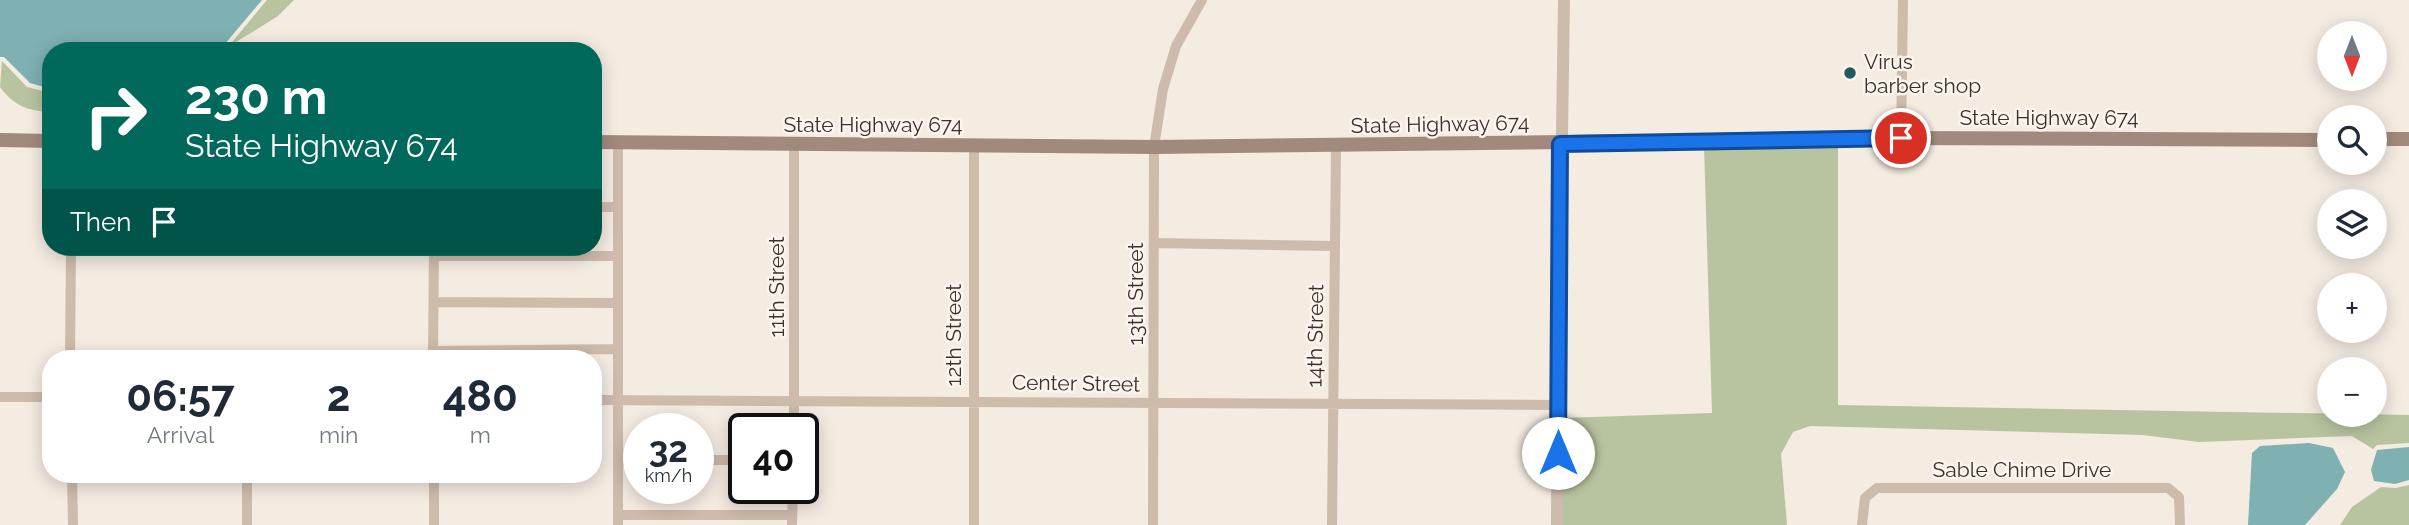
<!DOCTYPE html>
<html lang="en">
<head>
<meta charset="utf-8">
<style>
	body { margin:0; font-family:Raleway,sans-serif; background:#f6f6f7; color:#1f2937; height:100vh; display:flex; flex-direction:column; font-size:26px; white-space:nowrap }
	* { box-sizing:border-box; margin:0 }
	p { font-size:23px; color:#747a83 }
	.icon { flex:none; width:38px; height:38px; fill:none; stroke:currentColor; stroke-width:2; stroke-linecap:round; stroke-linejoin:round }
	.map { position:relative; flex:1; overflow:hidden }
	.drawer { position:absolute; left:42px; top:350px; width:560px; height:133px; display:flex; flex-direction:column; background:#fff; border-radius:28px; box-shadow:0 4px 18px #0003 }
	.drawer>* { flex:none }
	.top-card { position:absolute; left:42px; top:42px; width:560px; height:214px; border-radius:28px; box-shadow:0 4px 18px #0003; background:#00695c; color:#fff; overflow:hidden }
	.needle { width:46px; rotate:180deg }
	.tools { position:absolute; left:2317px; top:21px; display:grid; gap:14px }
	.tools a { display:grid; place-items:center; width:70px; height:70px; border-radius:50%; background:#fff; box-shadow:0 4px 18px #0003; font-size:35px }
	.speed { position:absolute; left:623px; top:413px; display:flex; gap:14px; font-size:35px; font-weight:700; text-align:center }
	.speed>* { display:grid; place-content:center; width:91px; height:91px; border-radius:50%; background:#fff; box-shadow:0 4px 18px #0003; line-height:1 }
	.speed small { font-size:18px; font-weight:400 }
	.speed .limit { border:4px solid #111; border-radius:10px; background:#fff; color:#111 }
	.pin { position:absolute; display:grid; place-items:center; width:60px; height:60px; color:#fff; margin:-30px; border:4px solid #fff; border-radius:50%; box-shadow:0 2px 7px #0007 }
	.me { position:absolute; width:77px; margin:-38px; rotate:0deg; stroke-linejoin:round; filter:drop-shadow(0 0 5px #0008) }
	.turn { display:flex; align-items:center; gap:24px; height:147px; padding:0 28px; font-size:32px }
	.turn .icon { width:91px; height:91px; stroke-width:2.5 }
	.turn b { display:block; font-size:49px; line-height:60px }
	.then { display:flex; align-items:center; height:66px; padding:0 28px; background:#0003; gap:14px; font-size:26px }
	.eta { display:flex; justify-content:space-evenly; align-items:center; height:119px; text-align:center }
	.eta b { font-size:42px; font-weight:700; line-height:49px }
	.map>svg:first-child { display:block }
	.green { fill:#b8c4a0 }
	.water { fill:#7fb0b2 }
	.lines { fill:none; stroke-linecap:round; stroke-linejoin:round }
	.minor { stroke:#cdbbac; stroke-width:10 }
	.tertiary { stroke:#cdbbac; stroke-width:12 }
	.secondary { stroke:#a18a7d; stroke-width:14 }
	.route-casing { stroke:#114b97; stroke-width:18 }
	.route { stroke:#1a73e8; stroke-width:12 }
	.poi-dot { fill:#1f5a5e; stroke:#fbf5ee; stroke-width:2.5 }
	.labels { text-anchor:middle; dominant-baseline:central; stroke-width:5; stroke-linejoin:round; paint-order:stroke }
	.poi-label { font-size:21px; fill:#3b302b; stroke:#fbf5ee; text-anchor:start }
	.street-label { font-size:21px; fill:#3b302b; stroke:#fbf5ee }
</style>
</head>
<body>
<div class="map">
<svg width="2409" height="525" viewBox="0 0 2409 525">
	<rect width="100%" height="100%" fill="#f4ebe1"/>
	<path class="green" d="M 267,0 L 294,0 L 278,16 L 228,47 Z
		M 2,61 L 27,87 L 51,93 L 51,112 C 28,111 14,106 0,87 Z
		M 1838,144 L 1838,405 L 2409,415 L 2409,443 L 2377,445 L 2373,449 L 2352,436 L 2199,442 L 2143,435 L 1810,426 L 1793,432 L 1781,454 L 1787,525 L 1562,525 L 1562,418 L 1712,413 L 1704,145 Z
		M 2409,485 L 2409,525 L 2340,525 L 2352,507 L 2381,487 L 2396,488 Z"/>
	<path class="water" d="M 0,0 L 262,0 L 219,51 L 51,51 L 51,89 L 30,83 L 4,57 L 0,57 Z
		M 2309,443 L 2333,448 L 2345,472 L 2337,489 L 2305,525 L 2248,525 L 2252,453 L 2260,446 Z
		M 2409,447 L 2409,480 L 2395,484 L 2374,481 L 2371,470 L 2377,450 Z"/>
	<g class="lines">
		<path class="minor" d="M 1901,138 L 1903,0
			M 794,145 L 794,429
			M 593,207 L 618,207
			M 1154,243 L 1335,246
			M 434,256 L 618,256
			M 434,302 L 617,303
			M 433,351 L 617,349
			M 70,359 L 71,247
			M 433,359 L 434,247
			M 0,397 L 51,397
			M 593,400 L 1558,405
			M 698,460 L 744,460
			M 618,461 L 639,461
			M 72,474 L 73,525
			M 434,474 L 434,525
			M 618,515 L 792,515
			M 247,525 L 247,474
			M 618,525 L 618,143
			M 792,525 L 793,488
			M 974,525 L 974,146
			M 1153,525 L 1154,147 L 1163,89 L 1176,46 L 1202,0
			M 1332,525 L 1336,147
			M 1862,525 L 1865,498 L 1877,488 L 2168,488 L 2179,497 L 2180,525"/>
		<path class="tertiary" d="M 1557,525 L 1559,154 L 1562,133 L 1564,0"/>
		<path class="secondary" d="M 2375,139 L 2409,139
			M 0,140 L 51,141
			M 593,142 L 1154,147 L 1901,138 L 2329,140"/>
	</g>
	<g class="lines">
		<defs>
			<path id="route" d="M 1558,453 L 1560,144 L 1901,138"/>
		</defs>
		<use href="#route" class="route-casing"/>
		<use href="#route" class="route"/>
	</g>
	<circle class="poi-dot" cx="1850" cy="73" r="7"/>
	<g class="labels">
		<g class="poi-label">
			<text x="1864" y="61">Virus<tspan x="1864" dy="24">barber shop</tspan></text>
		</g>
		<g class="street-label">
			<text x="2049" y="117">State Highway 674</text>
			<text x="873" y="124">State Highway 674</text>
			<text transform="translate(1440 124) rotate(-1)">State Highway 674</text>
			<text transform="translate(776 287) rotate(-90)">11th Street</text>
			<text transform="translate(1135 294) rotate(-90)">13th Street</text>
			<text transform="translate(953 335) rotate(-90)">12th Street</text>
			<text transform="translate(1315 336) rotate(-89)">14th Street</text>
			<text transform="translate(1076 383) rotate(1)">Center Street</text>
			<text x="2022" y="469">Sable Chime Drive</text>
		</g>
	</g>
</svg>
<div class="tools">
<a><svg class="needle" viewBox="-14 -14 28 28"><path d="M0-13l5 13h-10z" fill="#e53935"/><path d="M0 13l5-13h-10z" fill="#747a83"/></svg></a>
<a><svg class="icon" aria-label="search" viewBox="0 0 24 24"><circle cx="10" cy="10" r="6"/><path d="M15 15l6 6"/></svg></a>
<a><svg class="icon" aria-label="layers" viewBox="0 0 24 24"><path d="M12 4l9 5-9 5-9-5zM3 14l9 5 9-5"/></svg></a>
<a>+</a>
<a>−</a>
</div>
<div class="speed"><div>32<small>km/h</small></div><div class="limit">40</div></div>
<div class="pin" style="left:1901px;top:138px;background:#d93025"><svg class="icon" aria-label="arrive" viewBox="0 0 24 24"><path d="M6 21V4h12l-3 4 3 4H6"/></svg></div>
<svg class="me" style="left:1558px;top:453px" viewBox="-20 -20 40 40"><circle r="19" fill="#fff"/><path d="M0-13L10 11 0 6-10 11z" fill="#1a73e8"/></svg>
<div class="top-card">
<div class="turn"><svg class="icon" aria-label="right" viewBox="0 0 24 24"><path d="M7 20v-9h11M14 6l5 5-5 5"/></svg><div><b>230 m</b>State Highway 674</div></div>
<div class="then">Then<svg class="icon" aria-label="arrive" viewBox="0 0 24 24"><path d="M6 21V4h12l-3 4 3 4H6"/></svg></div>
</div>
<section class="drawer">
<div class="eta">
<div><b>06:57</b><p>Arrival</p></div>
<div><b>2</b><p>min</p></div>
<div><b>480</b><p>m</p></div>
</div>
</section>
</div>
</body>
</html>
